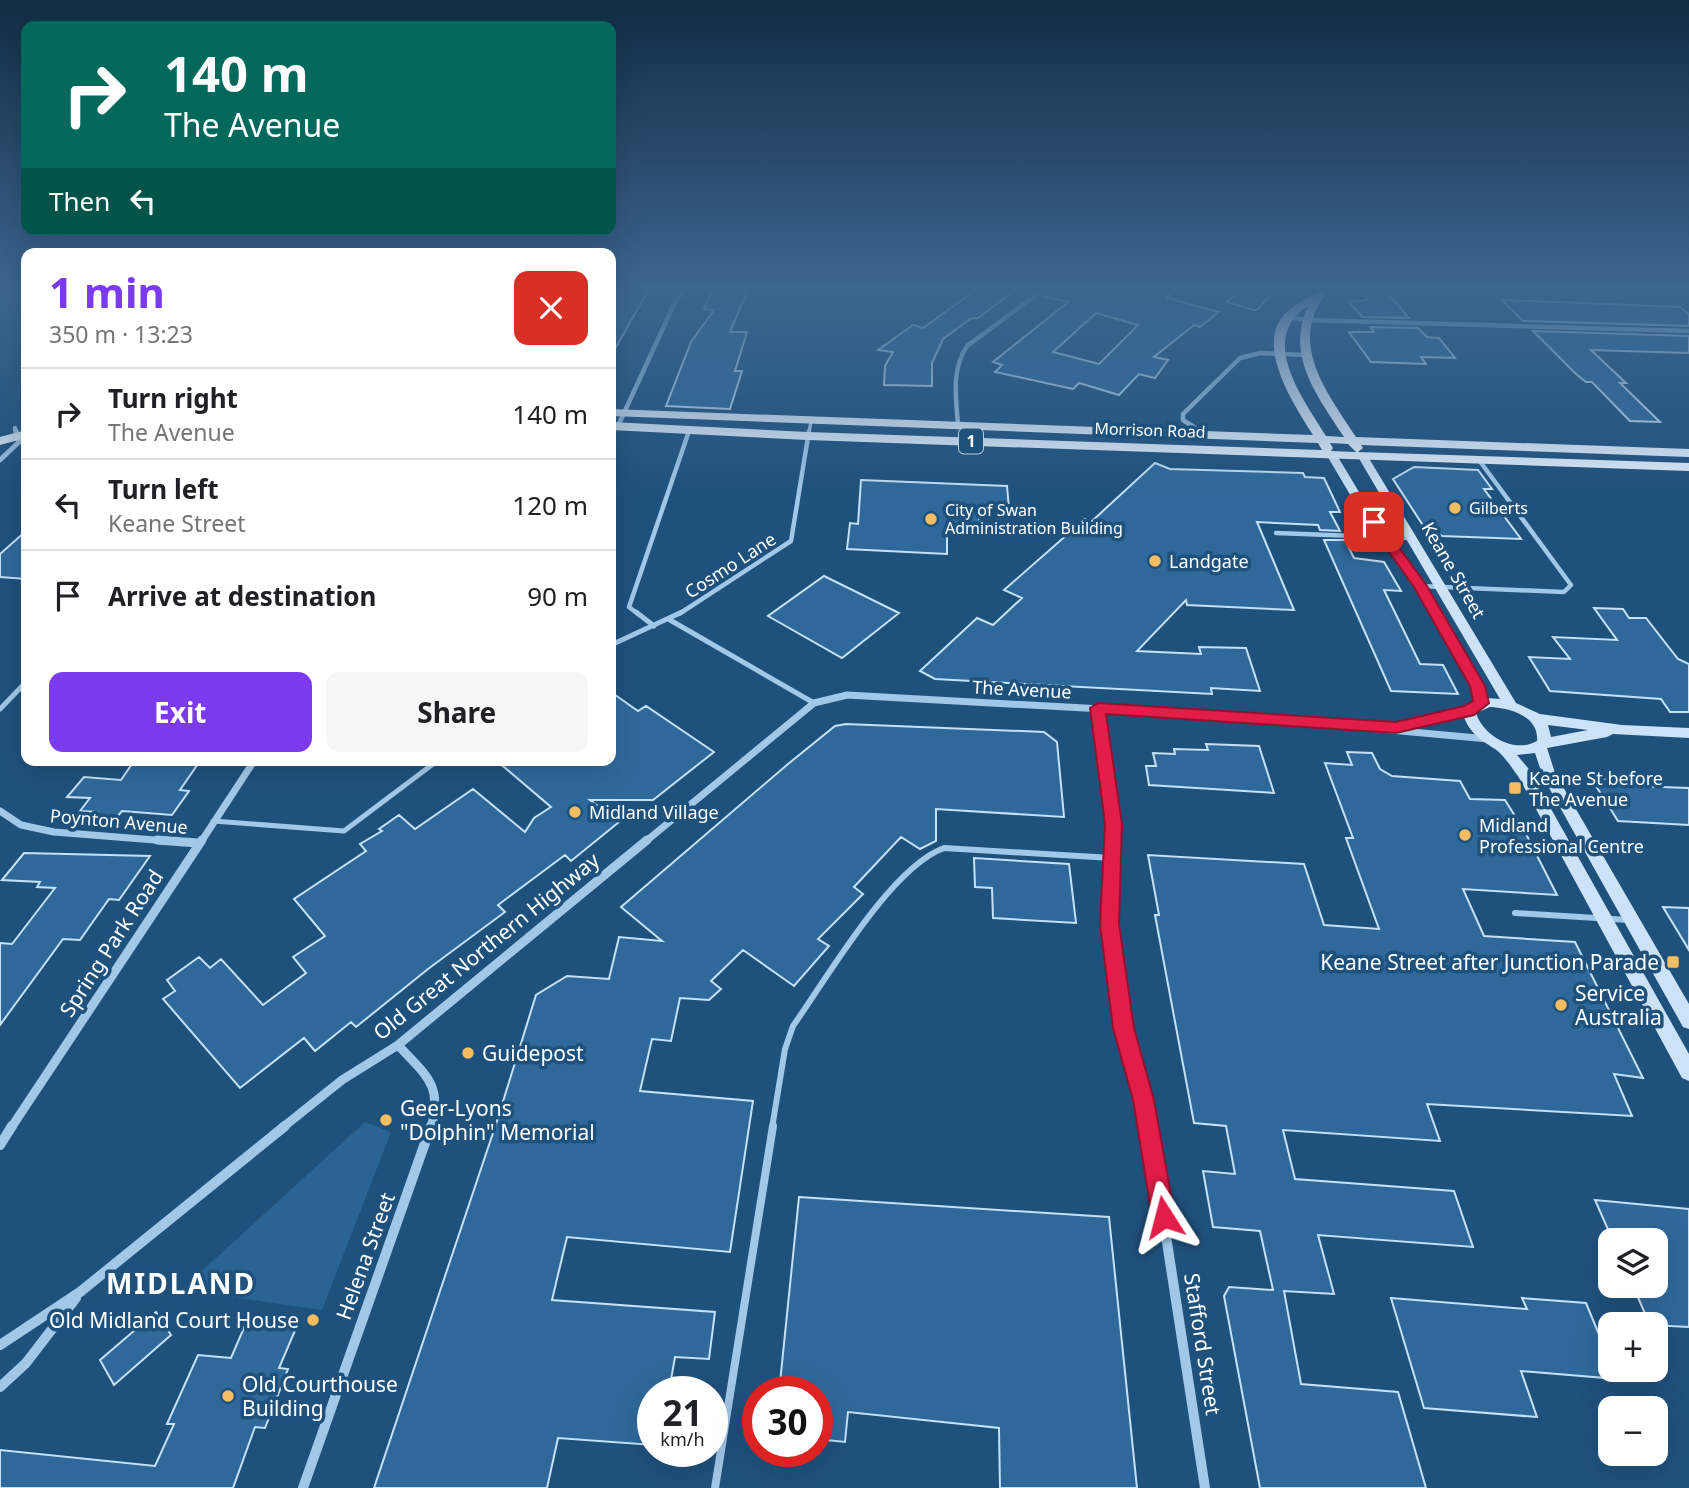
<!DOCTYPE html>
<html lang="en">
<head>
<meta charset="utf-8">
<style>
	body { margin:0; font-family:"Noto Sans",sans-serif; background:#f6f6f6; color:#202124; height:100vh; display:flex; flex-direction:column; font-size:26px; white-space:nowrap }
	* { box-sizing:border-box; margin:0 }
	p { font-size:23px; color:#757577 }
	.icon { flex:none; width:38px; height:38px; fill:none; stroke:currentColor; stroke-width:2; stroke-linecap:round; stroke-linejoin:round }
	.map { position:relative; flex:1; overflow:hidden }
	.sheet { position:absolute; left:21px; top:248px; width:595px; height:518px; display:flex; flex-direction:column; background:#fff; border-radius:14px; box-shadow:0 7px 28px #0002 }
	.sheet>* { flex:none }
	.hud { position:absolute; left:21px; top:21px; width:595px; height:214px; border-radius:14px; box-shadow:0 7px 28px #0002; background:#00695c; color:#fff; overflow:hidden }
	.tools { position:absolute; left:1598px; top:1228px; display:grid; gap:14px }
	.tools a { display:grid; place-items:center; width:70px; height:70px; border-radius:14px; background:#fff; box-shadow:0 7px 28px #0002; font-size:35px }
	.speed { position:absolute; left:637px; top:1376px; display:flex; gap:14px; font-size:35px; font-weight:700; text-align:center }
	.speed>* { display:grid; place-content:center; width:91px; height:91px; border-radius:50%; background:#fff; box-shadow:0 7px 28px #0002; line-height:1 }
	.speed small { font-size:18px; font-weight:400 }
	.speed .limit { border:10px solid #d22; background:#fff; color:#111 }
	.pin { position:absolute; display:grid; place-items:center; width:60px; height:60px; color:#fff; margin:-30px; border-radius:14px; box-shadow:0 4px 10px #0006 }
	.me { position:absolute; width:77px; margin:-38px; rotate:351deg; stroke-linejoin:round; filter:drop-shadow(0 0 5px #0008) }
	.turn { display:flex; align-items:center; gap:24px; height:147px; padding:0 28px; font-size:32px }
	.turn .icon { width:91px; height:91px; stroke-width:2.5 }
	.turn b { display:block; font-size:49px; line-height:60px }
	.then { display:flex; align-items:center; height:66px; padding:0 28px; background:#0003; gap:14px; font-size:26px }
	.round { display:grid; place-items:center; flex:none; width:74px; height:74px; border-radius:14px; background:#f6f6f6 }
	.head { display:flex; align-items:center; justify-content:space-between; height:119px; padding:0 28px }
	h1 { font-size:42px; font-weight:700; line-height:52px; color:#7c3aed }
	.button { display:flex; gap:14px; margin-top:auto; padding:14px 28px }
	.button a { flex:1; height:80px; border-radius:14px; background:#7c3aed; color:#fff; font-size:28px; font-weight:700; line-height:80px; text-align:center }
	.button a+a { background:#f6f6f6; color:#202124 }
	ul { padding:0; list-style:none }
	li { display:flex; align-items:center; gap:21px; height:91px; padding:0 28px; border-top:2px solid #e0e0e0 }
	li div { flex:1 }
	li b { display:block; font-size:26px }
	li em { font-style:normal }
	.map>svg:first-child { display:block }
	.green { fill:#296495 }
	.building { fill:#2f699b; stroke:#c6e0f5; stroke-width:2; fill-rule:evenodd }
	.lines { fill:none; stroke-linecap:round; stroke-linejoin:round }
	.lane-far4 { stroke:#a2c8e7; stroke-width:3.5 }
	.lane-far3 { stroke:#a2c8e7; stroke-width:4.5 }
	.lane-far2 { stroke:#a2c8e7; stroke-width:5 }
	.lane-far1 { stroke:#a2c8e7; stroke-width:6 }
	.lane { stroke:#a2c8e7; stroke-width:8 }
	.street-far4 { stroke:#a2c8e7; stroke-width:4.5 }
	.street-far3 { stroke:#a2c8e7; stroke-width:5 }
	.street-far2 { stroke:#a2c8e7; stroke-width:7 }
	.street-far1 { stroke:#a2c8e7; stroke-width:9 }
	.street { stroke:#a2c8e7; stroke-width:10 }
	.secondary { fill:#cce2f6; fill-rule:evenodd }
	.primary { fill:#e4f0fd; fill-rule:evenodd }
	.route { fill:#e11d48; stroke:#92132f; stroke-width:2 }
	.poi-dot { fill:#f5bd62; stroke:#1f517d; stroke-width:2.5 }
	.labels { text-anchor:middle; dominant-baseline:central; stroke-width:7; stroke-linejoin:round; paint-order:stroke }
	.far-street-label { font-size:16px; fill:#fff; stroke:#1f517d }
	.shield { fill:#1f517d; stroke:#bccbd8; stroke-width:2 }
	.shield-label { font-size:16px; font-weight:bold; fill:#fff }
	.far-poi-label { font-size:16px; fill:#fff; stroke:#1f517d; text-anchor:start }
	.poi-label { font-size:18px; fill:#fff; stroke:#1f517d; text-anchor:start }
	.street-label { font-size:18px; fill:#fff; stroke:#1f517d }
	.near-street-label { font-size:21px; fill:#fff; stroke:#1f517d }
	.near-poi-label { font-size:21px; fill:#fff; stroke:#1f517d; text-anchor:start }
	.near-district-label { font-size:28px; font-weight:bold; letter-spacing:2px; fill:#fff; stroke:#1f517d }
</style>
</head>
<body>
<div class="map">
<svg width="1689" height="1488" viewBox="0 0 1689 1488">
	<rect width="100%" height="100%" fill="#1f517d"/>
	<path class="green" d="M 365,1122 L 391,1132 L 322,1310 L 181,1290 Z"/>
	<path class="building" d="M 611,289 L 649,289 L 611,356 Z
		M 713,289 L 748,289 L 730,332 L 747,332 L 735,371 L 742,371 L 730,409 L 666,406 L 691,342 L 714,310 L 704,309 Z
		M 977,289 L 1016,289 L 978,318 L 970,319 L 943,339 L 932,363 L 932,386 L 884,385 L 885,366 L 893,352 L 878,350 L 913,325 L 923,328 Z
		M 1049,289 L 1177,289 L 1167,298 L 1219,312 L 1200,327 L 1194,325 L 1154,357 L 1168,360 L 1155,378 L 1139,374 L 1119,395 L 1079,383 L 1073,389 L 995,372 L 1002,365 L 993,362 L 1068,302 L 1043,296 ZM 1096,313 L 1138,325 L 1099,364 L 1053,352 Z
		M 1240,289 L 1276,289 L 1257,310 L 1253,310 L 1227,302 Z
		M 1360,289 L 1384,289 L 1409,318 L 1362,317 L 1349,302 L 1368,300 Z
		M 1502,300 L 1680,307 L 1689,314 L 1689,326 L 1523,321 Z
		M 1370,327 L 1418,328 L 1427,337 L 1439,338 L 1455,358 L 1421,357 L 1426,364 L 1371,362 L 1349,332 L 1374,332 Z
		M 1533,331 L 1689,336 L 1689,353 L 1591,350 L 1626,383 L 1620,383 L 1660,422 L 1630,421 L 1592,382 L 1586,382 L 1576,374 Z
		M 1155,463 L 1170,469 L 1303,473 L 1305,477 L 1324,478 L 1340,512 L 1330,512 L 1340,531 L 1320,530 L 1318,525 L 1257,522 L 1294,610 L 1187,605 L 1186,600 L 1137,651 L 1201,654 L 1199,647 L 1246,648 L 1260,691 L 1211,688 L 1212,694 L 935,679 L 920,671 L 977,618 L 993,625 L 1022,598 L 1004,590 L 1085,519 L 1091,522 Z
		M 1414,467 L 1478,470 L 1492,489 L 1484,489 L 1521,539 L 1442,536 L 1424,527 L 1393,479 Z
		M 861,480 L 1007,486 L 1009,509 L 979,508 L 980,534 L 947,532 L 947,554 L 847,549 L 850,523 L 858,524 Z
		M 26,531 L 26,579 L 0,577 L 0,554 Z
		M 1324,540 L 1345,540 L 1354,558 L 1384,562 L 1401,591 L 1384,590 L 1420,664 L 1443,665 L 1458,694 L 1391,691 Z
		M 824,576 L 899,613 L 842,658 L 768,616 Z
		M 1594,608 L 1623,609 L 1629,618 L 1646,618 L 1678,659 L 1689,664 L 1689,712 L 1670,712 L 1661,699 L 1550,691 L 1529,657 L 1570,659 L 1553,637 L 1617,640 Z
		M 611,692 L 638,711 L 646,706 L 714,752 L 653,800 L 590,800 L 619,822 L 571,861 L 565,855 L 498,905 L 505,912 L 428,969 L 356,1027 L 351,1022 L 315,1051 L 304,1038 L 240,1088 L 163,999 L 175,991 L 167,980 L 199,957 L 210,968 L 221,959 L 263,1005 L 306,973 L 293,957 L 325,936 L 294,899 L 366,851 L 360,844 L 382,831 L 379,829 L 399,815 L 415,829 L 473,789 L 525,832 L 534,818 L 551,807 L 497,761 L 611,761 Z
		M 846,724 L 1044,732 L 1057,742 L 1064,817 L 936,809 L 936,841 L 920,849 L 901,837 L 854,887 L 863,894 L 818,939 L 829,946 L 794,986 L 743,950 L 711,981 L 721,989 L 709,1000 L 680,998 L 671,1041 L 652,1039 L 640,1091 L 753,1101 L 730,1252 L 567,1237 L 552,1300 L 715,1312 L 709,1359 L 675,1357 L 669,1391 L 653,1391 L 653,1445 L 558,1438 L 547,1488 L 374,1488 L 496,1124 L 536,995 L 567,976 L 609,979 L 619,937 L 662,941 L 621,907 L 788,764 L 835,726 Z
		M 1206,744 L 1259,746 L 1274,793 L 1149,785 L 1146,766 L 1156,766 L 1153,753 L 1175,754 L 1174,749 L 1208,750 Z
		M 1347,752 L 1372,753 L 1380,769 L 1392,776 L 1460,781 L 1470,799 L 1505,800 L 1525,832 L 1557,895 L 1463,889 L 1484,936 L 1575,942 L 1643,1078 L 1614,1074 L 1632,1116 L 1427,1104 L 1440,1141 L 1283,1130 L 1295,1179 L 1454,1191 L 1473,1247 L 1318,1235 L 1334,1294 L 1284,1291 L 1301,1384 L 1398,1392 L 1426,1488 L 1260,1488 L 1224,1296 L 1229,1287 L 1273,1290 L 1260,1231 L 1213,1227 L 1203,1171 L 1235,1174 L 1226,1126 L 1194,1123 L 1155,915 L 1159,915 L 1148,855 L 1304,864 L 1324,925 L 1379,929 L 1346,838 L 1353,838 L 1325,763 L 1352,765 Z
		M 134,761 L 200,761 L 180,790 L 189,791 L 172,815 L 122,811 L 117,817 L 94,816 L 97,812 L 80,811 L 90,798 L 67,797 L 84,777 L 121,780 Z
		M 1591,778 L 1633,780 L 1637,786 L 1689,788 L 1689,825 L 1618,821 Z
		M 24,853 L 150,856 L 119,900 L 109,899 L 80,940 L 63,939 L 0,1025 L 0,943 L 12,944 L 55,888 L 37,887 L 40,882 L 2,880 Z
		M 974,858 L 1069,864 L 1076,923 L 993,918 L 992,888 L 975,887 Z
		M 1663,907 L 1689,908 L 1689,950 Z
		M 799,1197 L 1109,1217 L 1137,1488 L 1000,1488 L 999,1428 L 848,1412 L 845,1442 L 817,1439 L 817,1391 L 802,1391 L 802,1386 L 780,1383 Z
		M 1595,1200 L 1689,1209 L 1689,1327 L 1650,1325 L 1633,1286 L 1656,1286 L 1656,1241 L 1613,1241 Z
		M 1391,1298 L 1527,1309 L 1522,1298 L 1586,1303 L 1610,1361 L 1610,1370 L 1614,1370 L 1618,1379 L 1521,1371 L 1537,1417 L 1424,1408 Z
		M 156,1312 L 171,1335 L 114,1385 L 100,1360 Z
		M 246,1323 L 297,1326 L 279,1368 L 288,1369 L 265,1428 L 255,1427 L 233,1488 L 0,1488 L 0,1450 L 155,1466 L 174,1424 L 167,1424 L 198,1355 L 231,1358 Z"/>
	<g class="lines">
		<path class="lane-far4" d="M 688,433 L 689,430
			M 809,433 L 811,421"/>
		<path class="lane-far3" d="M 1276,533 L 1410,538
			M 1420,586 L 1564,592 L 1571,585 L 1479,460
			M 638,614 L 629,607 L 689,431
			M 679,614 L 791,541 L 809,431"/>
		<path class="lane-far2" d="M 636,612 L 654,626
			M 670,620 L 814,703
			M 611,645 L 682,612
			M 0,709 L 26,682
			M 213,821 L 344,831 L 437,761"/>
		<path class="lane-far1" d="M 1515,913 L 1628,920
			M 772,1128 L 785,1049 L 793,1026 C 827,978 891,867 944,848 L 1112,858"/>
		<path class="lane" d="M 715,1488 L 773,1126"/>
		<path class="street-far4" d="M 1685,289 L 1689,291
			M 1288,317 L 1308,320 L 1689,331
			M 958,425 C 956,397 951,370 967,346 L 1044,289
			M 618,426 L 676,300 L 686,289
			M 15,428 L 16,433
			M 1203,433 L 1183,420 L 1183,414 L 1240,358 L 1260,353 L 1306,355"/>
		<path class="street-far3" d="M 1200,431 L 1204,434
			M 0,460 L 19,442 L 16,431"/>
		<path class="street-far2" d="M 1098,708 L 1114,824 L 1113,842
			M 1404,726 L 1469,711
			M 0,811 L 21,825 L 54,832 L 180,842
			M 201,842 L 254,761
			M 645,842 L 814,703 L 847,695 L 1248,717 L 1488,739"/>
		<path class="street-far1" d="M 157,840 L 198,843
			M 1113,840 L 1110,924 L 1124,1028 L 1149,1128
			M 398,1045 C 426,1076 443,1084 431,1128
			M 11,1128 L 202,840
			M 282,1128 L 342,1080 L 398,1045 L 647,840"/>
		<path class="street" d="M 1149,1126 L 1205,1488
			M 0,1145 L 12,1126
			M 0,1345 L 80,1292 L 285,1126
			M 0,1387 L 26,1363 L 76,1298
			M 303,1488 L 431,1126"/>
		<path class="secondary" d="M 1331,451 L 1335,452 L 1368,507 L 1426,586 L 1485,686 L 1487,698 L 1500,699 L 1357,455 L 1358,453 L 1367,455 L 1516,703 L 1540,714 L 1622,725 L 1689,728 L 1689,738 L 1613,734 L 1607,737 L 1547,748 L 1555,773 L 1689,1004 L 1689,1029 L 1683,1027 L 1543,777 L 1535,753 L 1517,755 L 1528,768 L 1689,1054 L 1689,1081 L 1682,1078 L 1518,776 C 1511,767 1504,755 1495,749 C 1478,738 1468,732 1462,711 L 1474,703 L 1471,686 L 1415,587 L 1358,508 L 1326,454 ZM 1490,707 C 1510,708 1539,716 1537,741 C 1515,754 1483,736 1476,713 ZM 1548,725 L 1588,730 L 1551,737 Z"/>
		<path class="primary" d="M 1320,289 L 1330,289 C 1285,340 1326,391 1356,437 L 1689,449 L 1689,457 L 1361,445 L 1363,448 L 1358,452 L 1689,463 L 1689,471 L 808,440 L 611,430 L 611,422 L 808,432 L 1322,450 L 1318,443 L 611,416 L 611,409 L 1313,435 C 1295,406 1255,347 1284,315 C 1294,304 1309,298 1320,289 ZM 1308,306 C 1285,356 1317,395 1344,437 L 1326,436 C 1303,399 1257,338 1308,306 ZM 1330,443 L 1348,444 L 1356,452 L 1331,451 L 1333,448 Z
			M 26,430 L 26,438 L 0,445 L 0,437 Z"/>
	</g>
	<linearGradient id="sky" x2="0" y2="1"><stop stop-color="#112d45"/><stop offset="0.58" stop-color="#3c658f"/><stop offset="1" stop-color="#3c658f" stop-opacity="0"/></linearGradient>
	<rect width="1689" height="497" fill="url(#sky)"/>
	<path class="route" d="M 1374,519 L 1379,520 L 1427,586 L 1485,686 L 1489,703 L 1474,715 L 1396,733 L 1106,714 L 1122,824 L 1119,924 L 1134,1028 L 1154,1100 L 1175,1217 L 1172,1225 L 1164,1228 L 1155,1225 L 1152,1217 L 1133,1100 L 1113,1028 L 1100,924 L 1105,824 L 1090,708 L 1098,703 L 1396,722 L 1464,706 L 1473,701 L 1470,686 L 1414,587 L 1368,522 Z"/>
	<g class="poi-dot">
		<circle cx="1455" cy="508" r="7"/>
		<circle cx="931" cy="519" r="7"/>
		<circle cx="1155" cy="561" r="7"/>
		<rect x="1508" y="781" width="14" height="14" rx="3.5"/>
		<circle cx="575" cy="812" r="7"/>
		<circle cx="1465" cy="835" r="7"/>
		<rect x="1666" y="955" width="14" height="14" rx="3.5"/>
		<circle cx="1561" cy="1005" r="7"/>
		<circle cx="468" cy="1053" r="7"/>
		<circle cx="386" cy="1120" r="7"/>
		<circle cx="313" cy="1320" r="7"/>
		<circle cx="228" cy="1396" r="7"/>
	</g>
	<g class="labels">
		<g class="far-street-label">
			<text transform="translate(1150 430) rotate(2)">Morrison Road</text>
		</g>
		<rect class="shield" x="959" y="428.5" width="24" height="25" rx="5"/>
		<g class="shield-label">
			<text x="971" y="441">1</text>
		</g>
		<g class="far-poi-label">
			<text x="1469" y="508">Gilberts</text>
			<text x="945" y="510">City of Swan<tspan x="945" dy="18">Administration Building</tspan></text>
		</g>
		<g class="poi-label">
			<text x="1169" y="561">Landgate</text>
			<text x="1529" y="778">Keane St before<tspan x="1529" dy="21">The Avenue</tspan></text>
			<text x="589" y="812">Midland Village</text>
			<text x="1479" y="825">Midland<tspan x="1479" dy="21">Professional Centre</tspan></text>
		</g>
		<g class="street-label">
			<text transform="translate(730 565) rotate(-33)">Cosmo Lane</text>
			<text transform="translate(1454 570) rotate(60)">Keane Street</text>
			<text transform="translate(1022 689) rotate(3)">The Avenue</text>
			<text transform="translate(119 821) rotate(5)">Poynton Avenue</text>
		</g>
		<g class="near-street-label">
			<text transform="translate(111 943) rotate(-57)">Spring Park Road</text>
			<text transform="translate(486 946) rotate(-39)">Old Great Northern Highway</text>
			<text transform="translate(365 1256) rotate(-70)">Helena Street</text>
			<text transform="translate(1203 1344) rotate(81)">Stafford Street</text>
		</g>
		<g class="near-poi-label">
			<text x="1659" y="962" text-anchor="end">Keane Street after Junction Parade</text>
			<text x="1575" y="993">Service<tspan x="1575" dy="24">Australia</tspan></text>
			<text x="482" y="1053">Guidepost</text>
			<text x="400" y="1108">Geer-Lyons<tspan x="400" dy="24">"Dolphin" Memorial</tspan></text>
			<text x="299" y="1320" text-anchor="end">Old Midland Court House</text>
			<text x="242" y="1384">Old Courthouse<tspan x="242" dy="24">Building</tspan></text>
		</g>
		<g class="near-district-label">
			<text x="181" y="1283">MIDLAND</text>
		</g>
	</g>
</svg>
<div class="tools">
<a><svg class="icon" aria-label="layers" viewBox="0 0 24 24"><path d="M12 4l9 5-9 5-9-5zM3 14l9 5 9-5"/></svg></a>
<a>+</a>
<a>−</a>
</div>
<div class="speed"><div>21<small>km/h</small></div><div class="limit">30</div></div>
<div class="pin" style="left:1374px;top:522px;background:#d93025"><svg class="icon" aria-label="arrive" viewBox="0 0 24 24"><path d="M6 21V4h12l-3 4 3 4H6"/></svg></div>
<svg class="me" style="left:1164px;top:1217px" viewBox="-20 -20 40 40"><path d="M0-17L14 15 0 8-14 15z" fill="#e11d48" stroke="#fff" stroke-width="4"/></svg>
<div class="hud">
<div class="turn"><svg class="icon" aria-label="right" viewBox="0 0 24 24"><path d="M7 20v-9h11M14 6l5 5-5 5"/></svg><div><b>140 m</b>The Avenue</div></div>
<div class="then">Then<svg class="icon" aria-label="left" viewBox="0 0 24 24"><path d="M17 20v-9H6M10 6l-5 5 5 5"/></svg></div>
</div>
<section class="sheet">
<div class="head"><div><h1>1 min</h1><p>350 m · 13:23</p></div><a class="round" style="background:#d93025;color:#fff"><svg class="icon" aria-label="close" viewBox="0 0 24 24"><path d="M6 6l12 12M18 6L6 18"/></svg></a></div>
<ul>
<li><svg class="icon" aria-label="right" viewBox="0 0 24 24"><path d="M7 20v-9h11M14 6l5 5-5 5"/></svg><div><b>Turn right</b><p>The Avenue</p></div><em>140 m</em></li>
<li><svg class="icon" aria-label="left" viewBox="0 0 24 24"><path d="M17 20v-9H6M10 6l-5 5 5 5"/></svg><div><b>Turn left</b><p>Keane Street</p></div><em>120 m</em></li>
<li><svg class="icon" aria-label="arrive" viewBox="0 0 24 24"><path d="M6 21V4h12l-3 4 3 4H6"/></svg><div><b>Arrive at destination</b></div><em>90 m</em></li>
</ul>
<div class="button"><a>Exit</a><a>Share</a></div>
</section>
</div>
</body>
</html>
